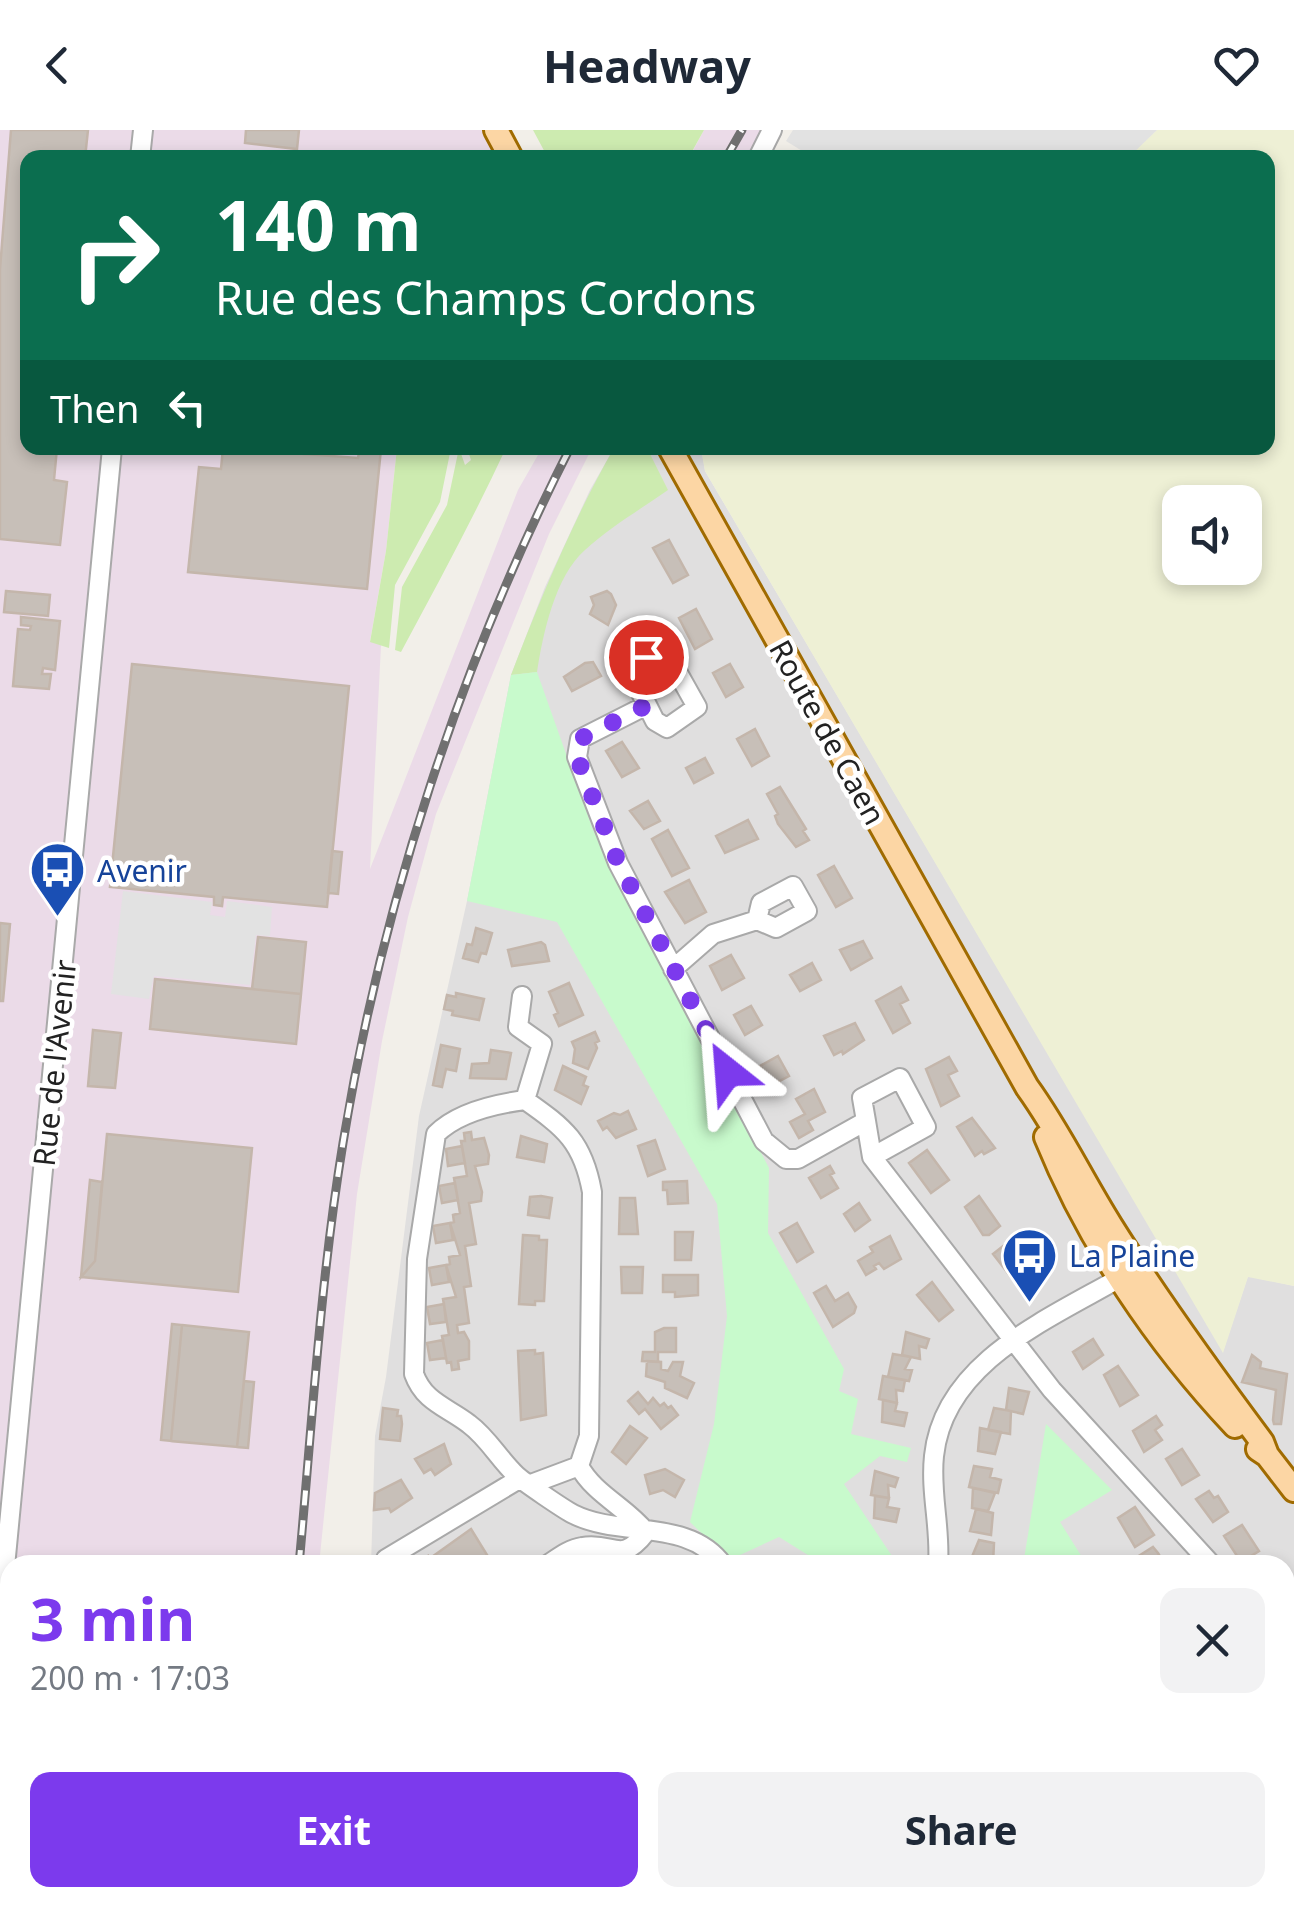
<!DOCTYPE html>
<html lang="en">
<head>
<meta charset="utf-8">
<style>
	body { margin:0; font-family:"Noto Sans",sans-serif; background:#f2f2f3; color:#1f2937; height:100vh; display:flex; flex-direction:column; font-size:38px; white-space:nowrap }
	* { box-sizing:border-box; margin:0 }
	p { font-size:32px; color:#747a83 }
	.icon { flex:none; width:55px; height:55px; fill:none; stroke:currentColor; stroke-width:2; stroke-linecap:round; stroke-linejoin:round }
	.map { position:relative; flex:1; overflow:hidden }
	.sheet { position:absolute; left:0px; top:1425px; width:1295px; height:352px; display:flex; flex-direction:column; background:#fff; border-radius:30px 30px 0 0; box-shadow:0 5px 15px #0003 }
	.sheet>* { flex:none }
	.top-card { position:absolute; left:20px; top:20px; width:1255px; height:305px; border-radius:20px; box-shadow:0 5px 15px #0003; background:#0b6e4f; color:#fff; overflow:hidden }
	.fabs { position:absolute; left:1162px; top:355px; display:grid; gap:20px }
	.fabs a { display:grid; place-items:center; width:100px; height:100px; border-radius:20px; background:#fff; box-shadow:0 5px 15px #0003; font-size:50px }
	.pin { position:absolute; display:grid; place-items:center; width:85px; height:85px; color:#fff; margin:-42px; border:5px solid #fff; border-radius:50%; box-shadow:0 2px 10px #0007 }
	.me { position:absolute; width:110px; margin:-55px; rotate:332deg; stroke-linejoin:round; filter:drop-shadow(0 0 8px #0008) }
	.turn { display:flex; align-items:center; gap:35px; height:210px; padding:0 30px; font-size:45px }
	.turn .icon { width:130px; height:130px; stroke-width:2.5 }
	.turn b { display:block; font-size:70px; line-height:85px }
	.then { display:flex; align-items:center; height:95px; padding:0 30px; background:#0003; gap:20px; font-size:38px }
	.round { display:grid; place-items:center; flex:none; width:105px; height:105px; border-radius:20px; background:#f2f2f3 }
	.headline { display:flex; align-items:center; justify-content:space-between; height:170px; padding:0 30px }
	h1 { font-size:60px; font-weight:700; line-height:75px; color:#7c3aed }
	.button { display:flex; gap:20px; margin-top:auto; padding:20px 30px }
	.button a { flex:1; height:115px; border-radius:20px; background:#7c3aed; color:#fff; font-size:40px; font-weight:700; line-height:115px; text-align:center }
	.button a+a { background:#f2f2f3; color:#1f2937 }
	header { display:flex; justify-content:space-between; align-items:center; height:130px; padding:0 30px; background:#fff; font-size:45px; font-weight:700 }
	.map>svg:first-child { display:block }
	.residential { fill:#e0dfdf }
	.industrial { fill:#ebdbe8 }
	.farmland { fill:#eef0d5; fill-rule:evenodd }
	.grass { fill:#cdebb0 }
	.park { fill:#c8facc }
	.parking { fill:#e2e2e2 }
	.building { fill:#c7bfb8; stroke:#c4b6ab; stroke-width:2.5 }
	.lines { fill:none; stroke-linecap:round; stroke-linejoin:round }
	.minor-casing { stroke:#a9a9a9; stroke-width:22 }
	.major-casing { stroke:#a06b00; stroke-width:28 }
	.minor { stroke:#fff; stroke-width:18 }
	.major { stroke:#fcd6a4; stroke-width:22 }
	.rail-casing { stroke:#707070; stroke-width:9 }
	.rail { stroke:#fff; stroke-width:5; stroke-dasharray:15; stroke-linecap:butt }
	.route { stroke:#7c3aed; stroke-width:18; stroke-dasharray:0 32.4 }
	.labels { text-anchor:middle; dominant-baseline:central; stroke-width:9; stroke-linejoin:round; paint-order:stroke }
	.street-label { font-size:30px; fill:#222; stroke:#fff }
	.transit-label { font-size:30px; fill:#164399; stroke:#fff; text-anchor:start }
</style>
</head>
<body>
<header><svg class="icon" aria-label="back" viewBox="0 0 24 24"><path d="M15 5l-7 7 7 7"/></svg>Headway<svg class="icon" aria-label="heart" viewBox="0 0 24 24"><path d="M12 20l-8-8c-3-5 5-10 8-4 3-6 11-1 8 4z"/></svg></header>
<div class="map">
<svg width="1294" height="1776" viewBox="0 0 1294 1776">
	<rect width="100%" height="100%" fill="#f2efe9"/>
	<path class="residential" d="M 614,318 L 701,318 L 705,341 L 1223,1221 L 1248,1146 L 1294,1156 L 1294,1776 L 469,1776 L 469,1768 L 1285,1768 L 1285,1435 L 371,1435 L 375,1306 L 386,1247 L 419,986 L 467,771 L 511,545 L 545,457 L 590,360 Z"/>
	<path class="industrial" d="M 0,0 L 484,0 L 498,27 L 28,28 L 28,318 L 397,318 L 386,421 L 370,511 L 381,515 L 370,739 L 518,360 L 542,318 L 592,318 L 549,404 L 436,684 L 408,787 L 382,911 L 357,1064 L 319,1435 L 10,1435 L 10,1768 L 288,1768 L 287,1776 L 0,1776 Z
		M 704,0 L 764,0 L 749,27 L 689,28 Z"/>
	<path class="farmland" d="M 1157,0 L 1294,0 L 1294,1156 L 1248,1147 L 1223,1223 L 705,341 L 701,318 L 1268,318 L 1268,28 L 1128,27 ZM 1180,372 L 1245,372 L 1245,438 L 1180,438 Z"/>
	<path class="grass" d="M 533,0 L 704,0 L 689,27 L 548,28 Z
		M 397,318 L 451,318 L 440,372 L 395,455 L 389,518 L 370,512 L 386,421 Z
		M 459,318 L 465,335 L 471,330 L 467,318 L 506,318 C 474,387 437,455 401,522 L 395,520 L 402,457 L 447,375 Z
		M 614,318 L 647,318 L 668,360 C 641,379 610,397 585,420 C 555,446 543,504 537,542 L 511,545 C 541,467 573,390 614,318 Z"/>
	<path class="park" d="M 537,542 L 593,700 L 769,1038 L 768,1103 L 844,1239 L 839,1261 L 858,1269 L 851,1304 L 911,1318 L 907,1332 L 880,1326 L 844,1354 L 898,1435 L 824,1435 L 779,1407 L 729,1430 L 690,1392 L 714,1294 L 727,1186 L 717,1074 L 557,792 L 467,771 L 511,545 Z
		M 1046,1294 L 1112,1360 L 1060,1392 L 1087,1435 L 1031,1435 L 1024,1429 Z"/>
	<path class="parking" d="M 793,0 L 1157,0 L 1128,28 L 812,27 L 786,11 Z
		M 123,761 L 212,772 L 210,785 L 225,787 L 227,771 L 272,777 L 270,806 L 256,805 L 250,855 L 154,846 L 149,869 L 111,864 Z"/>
	<path class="building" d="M 11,0 L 88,0 L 85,28 L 28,28 L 28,318 L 57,318 L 54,350 L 67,352 L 60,415 L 0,409 L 0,139 Z
		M 246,0 L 299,0 L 297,19 L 245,13 Z
		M 223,318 L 358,328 L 360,318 L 381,319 L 367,459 L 188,442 L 199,337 L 221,339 Z
		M 669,410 L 688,445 L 673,453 L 653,418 Z
		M 6,461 L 50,465 L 48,486 L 4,482 Z
		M 607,461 L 611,464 L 616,475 L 608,495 L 590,484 L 594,475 L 591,467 Z
		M 696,479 L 712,509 L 695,519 L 679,488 Z
		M 21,487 L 60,491 L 55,540 L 43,538 L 42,544 L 51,544 L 49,559 L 13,556 L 18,499 L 30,500 L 31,496 L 21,495 Z
		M 593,532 L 601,546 L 572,561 L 564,547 L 585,533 Z
		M 132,534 L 349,556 L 327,777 L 223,767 L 222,776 L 214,775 L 214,767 L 110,757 Z
		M 730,534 L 743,557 L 726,567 L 713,543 Z
		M 755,599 L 769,626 L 752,636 L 737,609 Z
		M 622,612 L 639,638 L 622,647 L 606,621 Z
		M 705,628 L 713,643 L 694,653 L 686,638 Z
		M 780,657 L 806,699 L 803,701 L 809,710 L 796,717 L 778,694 L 775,686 L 778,684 L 767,664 Z
		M 648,671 L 660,691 L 644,699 L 630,681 Z
		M 748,690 L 758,709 L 725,723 L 716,706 Z
		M 668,700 L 689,738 L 672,746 L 652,709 Z
		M 332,721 L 342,722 L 338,764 L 328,763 Z
		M 834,736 L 852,768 L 836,777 L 818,745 Z
		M 689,750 L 706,782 L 685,793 L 665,762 Z
		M 0,793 L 10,794 L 3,871 L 0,871 Z
		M 476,798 L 492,803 L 486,824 L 481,823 L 478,832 L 463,828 L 467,814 L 472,815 Z
		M 258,807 L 306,812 L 301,864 L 252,859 Z
		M 863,811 L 872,828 L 851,840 L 840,820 Z
		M 541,812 L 545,815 L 549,831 L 512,836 L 508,820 Z
		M 731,825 L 744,848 L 722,860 L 710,836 Z
		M 812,833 L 821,850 L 800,861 L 790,845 Z
		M 155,849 L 301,864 L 296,914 L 150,899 Z
		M 569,853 L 583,885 L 559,896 L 554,885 L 558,883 L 549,862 Z
		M 901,857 L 908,870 L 900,874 L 910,893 L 893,903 L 876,871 Z
		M 456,863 L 484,869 L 479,890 L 452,885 L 453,881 L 444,879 L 447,865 L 456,867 Z
		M 751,876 L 762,895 L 745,905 L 734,885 Z
		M 855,893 L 864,910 L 843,924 L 842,921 L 834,925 L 824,906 Z
		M 93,900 L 121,903 L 115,958 L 88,956 Z
		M 595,902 L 599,911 L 595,913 L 597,918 L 588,939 L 573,933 L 575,919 L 572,912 Z
		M 441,915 L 460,919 L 456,941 L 446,939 L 442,957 L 433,955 Z
		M 491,920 L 511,923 L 506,949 L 470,948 L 472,934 L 489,933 Z
		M 778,926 L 789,946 L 772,955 L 760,936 Z
		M 949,927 L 957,941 L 948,945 L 959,966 L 941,976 L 926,939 Z
		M 563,936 L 586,947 L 583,955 L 588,957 L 581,974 L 555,960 Z
		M 814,959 L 825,982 L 808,991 L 813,1000 L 799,1008 L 790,992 L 805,984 L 796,969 Z
		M 628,981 L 636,999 L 616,1008 L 607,997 L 603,1000 L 598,991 L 614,983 L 620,985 Z
		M 972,988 L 995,1018 L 984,1024 L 982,1021 L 975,1026 L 957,997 Z
		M 471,1002 L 472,1010 L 484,1008 L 489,1025 L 488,1034 L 475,1036 L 482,1062 L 481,1071 L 469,1073 L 476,1114 L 465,1116 L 471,1156 L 464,1157 L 469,1193 L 457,1195 L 458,1203 L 464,1202 L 469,1211 L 469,1229 L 458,1231 L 459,1239 L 452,1240 L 451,1232 L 447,1233 L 442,1206 L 449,1205 L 443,1169 L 456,1167 L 446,1135 L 450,1134 L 449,1127 L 460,1125 L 450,1093 L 454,1092 L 453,1085 L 460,1083 L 454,1048 L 467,1046 L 461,1011 L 465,1011 L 464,1003 Z
		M 107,1004 L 252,1018 L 238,1162 L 81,1147 L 95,1131 Z
		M 521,1006 L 547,1014 L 544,1032 L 517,1027 Z
		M 655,1010 L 665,1039 L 648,1046 L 638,1016 Z
		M 462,1016 L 465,1033 L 448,1036 L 446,1019 Z
		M 927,1020 L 949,1050 L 931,1063 L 909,1033 Z
		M 830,1036 L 834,1043 L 830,1045 L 838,1058 L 821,1068 L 809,1048 Z
		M 90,1050 L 102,1052 L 95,1131 L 81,1147 Z
		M 687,1051 L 688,1073 L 668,1074 L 667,1060 L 663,1060 L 663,1052 Z
		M 455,1053 L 458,1070 L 442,1073 L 439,1056 Z
		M 541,1066 L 552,1068 L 549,1088 L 528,1085 L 530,1067 Z
		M 979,1066 L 1000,1096 L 989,1105 L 983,1105 L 965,1077 Z
		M 620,1068 L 635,1068 L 638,1104 L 619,1104 Z
		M 859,1073 L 870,1090 L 855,1101 L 844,1084 Z
		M 450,1093 L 453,1110 L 436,1113 L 433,1096 Z
		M 797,1093 L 813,1122 L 797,1132 L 780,1103 Z
		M 675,1102 L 693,1102 L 691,1130 L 675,1130 Z
		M 523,1105 L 539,1106 L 539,1110 L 547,1110 L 544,1171 L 535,1171 L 535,1175 L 519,1174 Z
		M 890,1106 L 901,1129 L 884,1139 L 879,1133 L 874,1136 L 876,1139 L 866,1145 L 858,1131 L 873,1122 L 870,1117 Z
		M 1007,1113 L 1028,1140 L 1014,1151 L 993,1124 Z
		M 446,1135 L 449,1152 L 432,1155 L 429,1138 Z
		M 621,1137 L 643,1137 L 642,1163 L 622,1163 Z
		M 663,1145 L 698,1145 L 698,1165 L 675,1167 L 675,1162 L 663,1162 Z
		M 932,1152 L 953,1180 L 939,1191 L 917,1165 Z
		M 826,1156 L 835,1171 L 848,1163 L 856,1177 L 854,1183 L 833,1197 L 814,1163 Z
		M 444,1174 L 446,1192 L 430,1194 L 427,1177 Z
		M 172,1194 L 182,1195 L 171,1311 L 161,1310 Z
		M 182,1195 L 249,1202 L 237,1317 L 171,1311 Z
		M 664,1198 L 676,1198 L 676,1222 L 658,1222 L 658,1232 L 642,1231 L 643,1222 L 655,1222 L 655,1202 Z
		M 906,1202 L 929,1209 L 926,1218 L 919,1216 L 920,1229 L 902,1225 Z
		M 1093,1209 L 1103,1225 L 1083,1239 L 1073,1222 Z
		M 443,1210 L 446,1228 L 430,1230 L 427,1213 Z
		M 535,1220 L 535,1224 L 543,1223 L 546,1285 L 521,1290 L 518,1221 Z
		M 893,1224 L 911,1227 L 905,1239 L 912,1240 L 909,1251 L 888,1247 Z
		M 1252,1225 L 1261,1232 L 1260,1238 L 1287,1244 L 1281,1294 L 1274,1294 L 1273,1290 L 1276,1260 L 1242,1252 Z
		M 647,1231 L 661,1232 L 661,1239 L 668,1241 L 673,1232 L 683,1232 L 680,1246 L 694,1253 L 687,1268 L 665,1258 L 665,1252 L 646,1246 Z
		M 1118,1236 L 1138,1265 L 1120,1276 L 1104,1245 Z
		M 883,1246 L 905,1250 L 903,1261 L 896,1260 L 897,1273 L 879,1269 Z
		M 244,1251 L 254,1252 L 248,1318 L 237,1317 Z
		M 1009,1258 L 1029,1262 L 1023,1284 L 1006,1280 Z
		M 638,1262 L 648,1274 L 653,1268 L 660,1276 L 664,1273 L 668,1278 L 671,1276 L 678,1285 L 661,1299 L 645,1279 L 639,1284 L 628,1271 Z
		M 883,1270 L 897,1273 L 895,1281 L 907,1283 L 904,1296 L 882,1292 Z
		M 383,1278 L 398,1280 L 397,1286 L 401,1286 L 402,1294 L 400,1311 L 380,1309 Z
		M 994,1278 L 1011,1281 L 1010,1304 L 988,1300 Z
		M 1156,1286 L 1162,1295 L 1155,1300 L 1162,1310 L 1144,1322 L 1133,1301 Z
		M 630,1296 L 647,1308 L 626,1334 L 612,1322 Z
		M 980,1298 L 1001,1302 L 995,1324 L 978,1321 Z
		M 444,1314 L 451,1334 L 435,1345 L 431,1339 L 424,1343 L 415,1329 Z
		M 1182,1319 L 1199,1345 L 1182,1355 L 1166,1329 Z
		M 974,1336 L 992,1339 L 990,1347 L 1001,1350 L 998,1363 L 969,1357 Z
		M 665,1339 L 684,1350 L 675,1367 L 663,1360 L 650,1364 L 645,1345 Z
		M 875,1341 L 898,1348 L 895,1357 L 888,1355 L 889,1368 L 871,1365 Z
		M 401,1350 L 412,1368 L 391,1382 L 389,1378 L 374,1380 L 375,1363 Z
		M 973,1358 L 995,1363 L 988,1381 L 972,1378 Z
		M 1209,1361 L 1214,1368 L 1218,1366 L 1228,1382 L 1213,1392 L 1196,1369 Z
		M 875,1366 L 889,1368 L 887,1377 L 899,1379 L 896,1392 L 874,1388 Z
		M 1135,1377 L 1154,1405 L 1135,1417 L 1118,1388 Z
		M 976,1379 L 993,1383 L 991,1405 L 970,1401 Z
		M 1242,1395 L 1259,1421 L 1241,1432 L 1224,1406 Z
		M 471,1399 L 492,1433 L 414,1435 L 428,1426 L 429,1429 Z
		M 979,1410 L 994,1413 L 993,1434 L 971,1429 Z
		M 1153,1417 L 1158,1423 L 1165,1435 L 1143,1435 L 1137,1427 Z
		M 1294,1465 L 1294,1505 L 1285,1493 L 1285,1470 Z
		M 15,1768 L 203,1768 L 203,1770 L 193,1769 L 193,1776 L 30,1776 L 15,1772 Z"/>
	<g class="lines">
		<defs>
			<path id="minor" d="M 140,28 L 143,0
				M 758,28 L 772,0
				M 660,511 L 697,577 L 667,598 L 655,591 L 631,543 Z
				M 647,575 L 580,609 L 577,627 L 618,733 L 764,1011 L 786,1029 L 798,1029 L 866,991 L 872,1027 L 1052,1260 L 1212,1435
				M 673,839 L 713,804 L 757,790 L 761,773 L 793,756 L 807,781 L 776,798 L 757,790
				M 522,866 L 518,897 L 542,914 L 525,970
				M 866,991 L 862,968 L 900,948 L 926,997 L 872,1027
				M 579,1336 C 594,1364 626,1377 646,1402
				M 531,1354 L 579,1336 L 589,1306 L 592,1062 C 583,1012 565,998 525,970 C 495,974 458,982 436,1004 L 417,1129 L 414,1244 C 424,1272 447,1277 469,1294 C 488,1308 499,1329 516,1345 C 522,1351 565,1380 573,1384 C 621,1408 689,1388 723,1435
				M 386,1429 L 519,1349
				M 547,1435 C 558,1428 569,1419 582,1417 C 614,1411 620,1436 646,1402
				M 938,1435 C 941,1399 930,1363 934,1326 C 944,1229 1056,1186 1130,1142
				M 0,1489 L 112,318
				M 1285,1581 L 1290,1615 L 1285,1674
				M 646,1768 L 647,1776
				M 687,1768 L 688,1776
				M 771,1768 L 772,1776
				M 517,1776 L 610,1768
				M 866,1776 L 873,1768
				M 1050,1776 L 1058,1768
				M 1237,1776 L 1244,1768"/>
			<path id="major" d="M 496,0 L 511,28
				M 670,318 L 1027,957 C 1059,1001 1082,1050 1111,1096 C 1158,1171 1209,1241 1262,1312 L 1267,1325
				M 1046,1007 C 1089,1113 1157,1213 1235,1296
				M 1258,1319 L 1267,1325 L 1294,1360"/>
		</defs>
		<use href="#minor" class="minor-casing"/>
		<use href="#major" class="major-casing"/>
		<use href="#minor" class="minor"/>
		<use href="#major" class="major"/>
		<defs>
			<path id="rail" d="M 726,28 L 742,0
				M 299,1435 C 312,1295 320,1153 343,1013 C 382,774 460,534 570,318
				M 267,1776 L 268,1768"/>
		</defs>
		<use href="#rail" class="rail-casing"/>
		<use href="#rail" class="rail"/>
	</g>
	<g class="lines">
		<path class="route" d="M 646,527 L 630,543 L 647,575 L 580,609 L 577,627 L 618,732 L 728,942"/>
	</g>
	<defs>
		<symbol id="bus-pin" viewBox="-11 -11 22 30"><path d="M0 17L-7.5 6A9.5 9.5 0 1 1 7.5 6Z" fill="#1a4fb4" stroke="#fff"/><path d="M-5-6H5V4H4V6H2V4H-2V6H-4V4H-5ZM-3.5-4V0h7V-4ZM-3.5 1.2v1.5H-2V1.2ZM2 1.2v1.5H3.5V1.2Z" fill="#fff"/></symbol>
	</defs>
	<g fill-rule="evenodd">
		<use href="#bus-pin" x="26" y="708" width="63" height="86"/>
		<use href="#bus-pin" x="998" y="1094" width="63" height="86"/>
	</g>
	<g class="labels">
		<g class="street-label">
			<text transform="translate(828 602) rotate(61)">Route de Caen</text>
			<text transform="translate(54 933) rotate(-84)">Rue de l'Avenir</text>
		</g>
		<g class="transit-label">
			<text x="97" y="740">Avenir</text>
			<text x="1069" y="1125">La Plaine</text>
		</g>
	</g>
</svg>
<div class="fabs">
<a><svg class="icon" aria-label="sound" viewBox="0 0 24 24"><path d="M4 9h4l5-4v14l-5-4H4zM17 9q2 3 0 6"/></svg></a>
</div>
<div class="pin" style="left:646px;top:527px;background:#d93025"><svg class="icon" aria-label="arrive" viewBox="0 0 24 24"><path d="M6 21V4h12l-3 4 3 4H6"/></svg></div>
<svg class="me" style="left:728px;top:942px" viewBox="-20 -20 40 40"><path d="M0-17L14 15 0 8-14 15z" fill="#7c3aed" stroke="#fff" stroke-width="4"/></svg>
<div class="top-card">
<div class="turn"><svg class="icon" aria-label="right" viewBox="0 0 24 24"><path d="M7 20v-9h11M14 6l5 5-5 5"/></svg><div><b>140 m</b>Rue des Champs Cordons</div></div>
<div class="then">Then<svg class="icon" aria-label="left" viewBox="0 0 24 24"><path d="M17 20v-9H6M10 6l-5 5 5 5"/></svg></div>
</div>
<section class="sheet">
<div class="headline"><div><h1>3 min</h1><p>200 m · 17:03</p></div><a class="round"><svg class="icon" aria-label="close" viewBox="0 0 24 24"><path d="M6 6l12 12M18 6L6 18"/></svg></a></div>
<div class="button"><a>Exit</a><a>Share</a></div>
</section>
</div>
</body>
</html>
